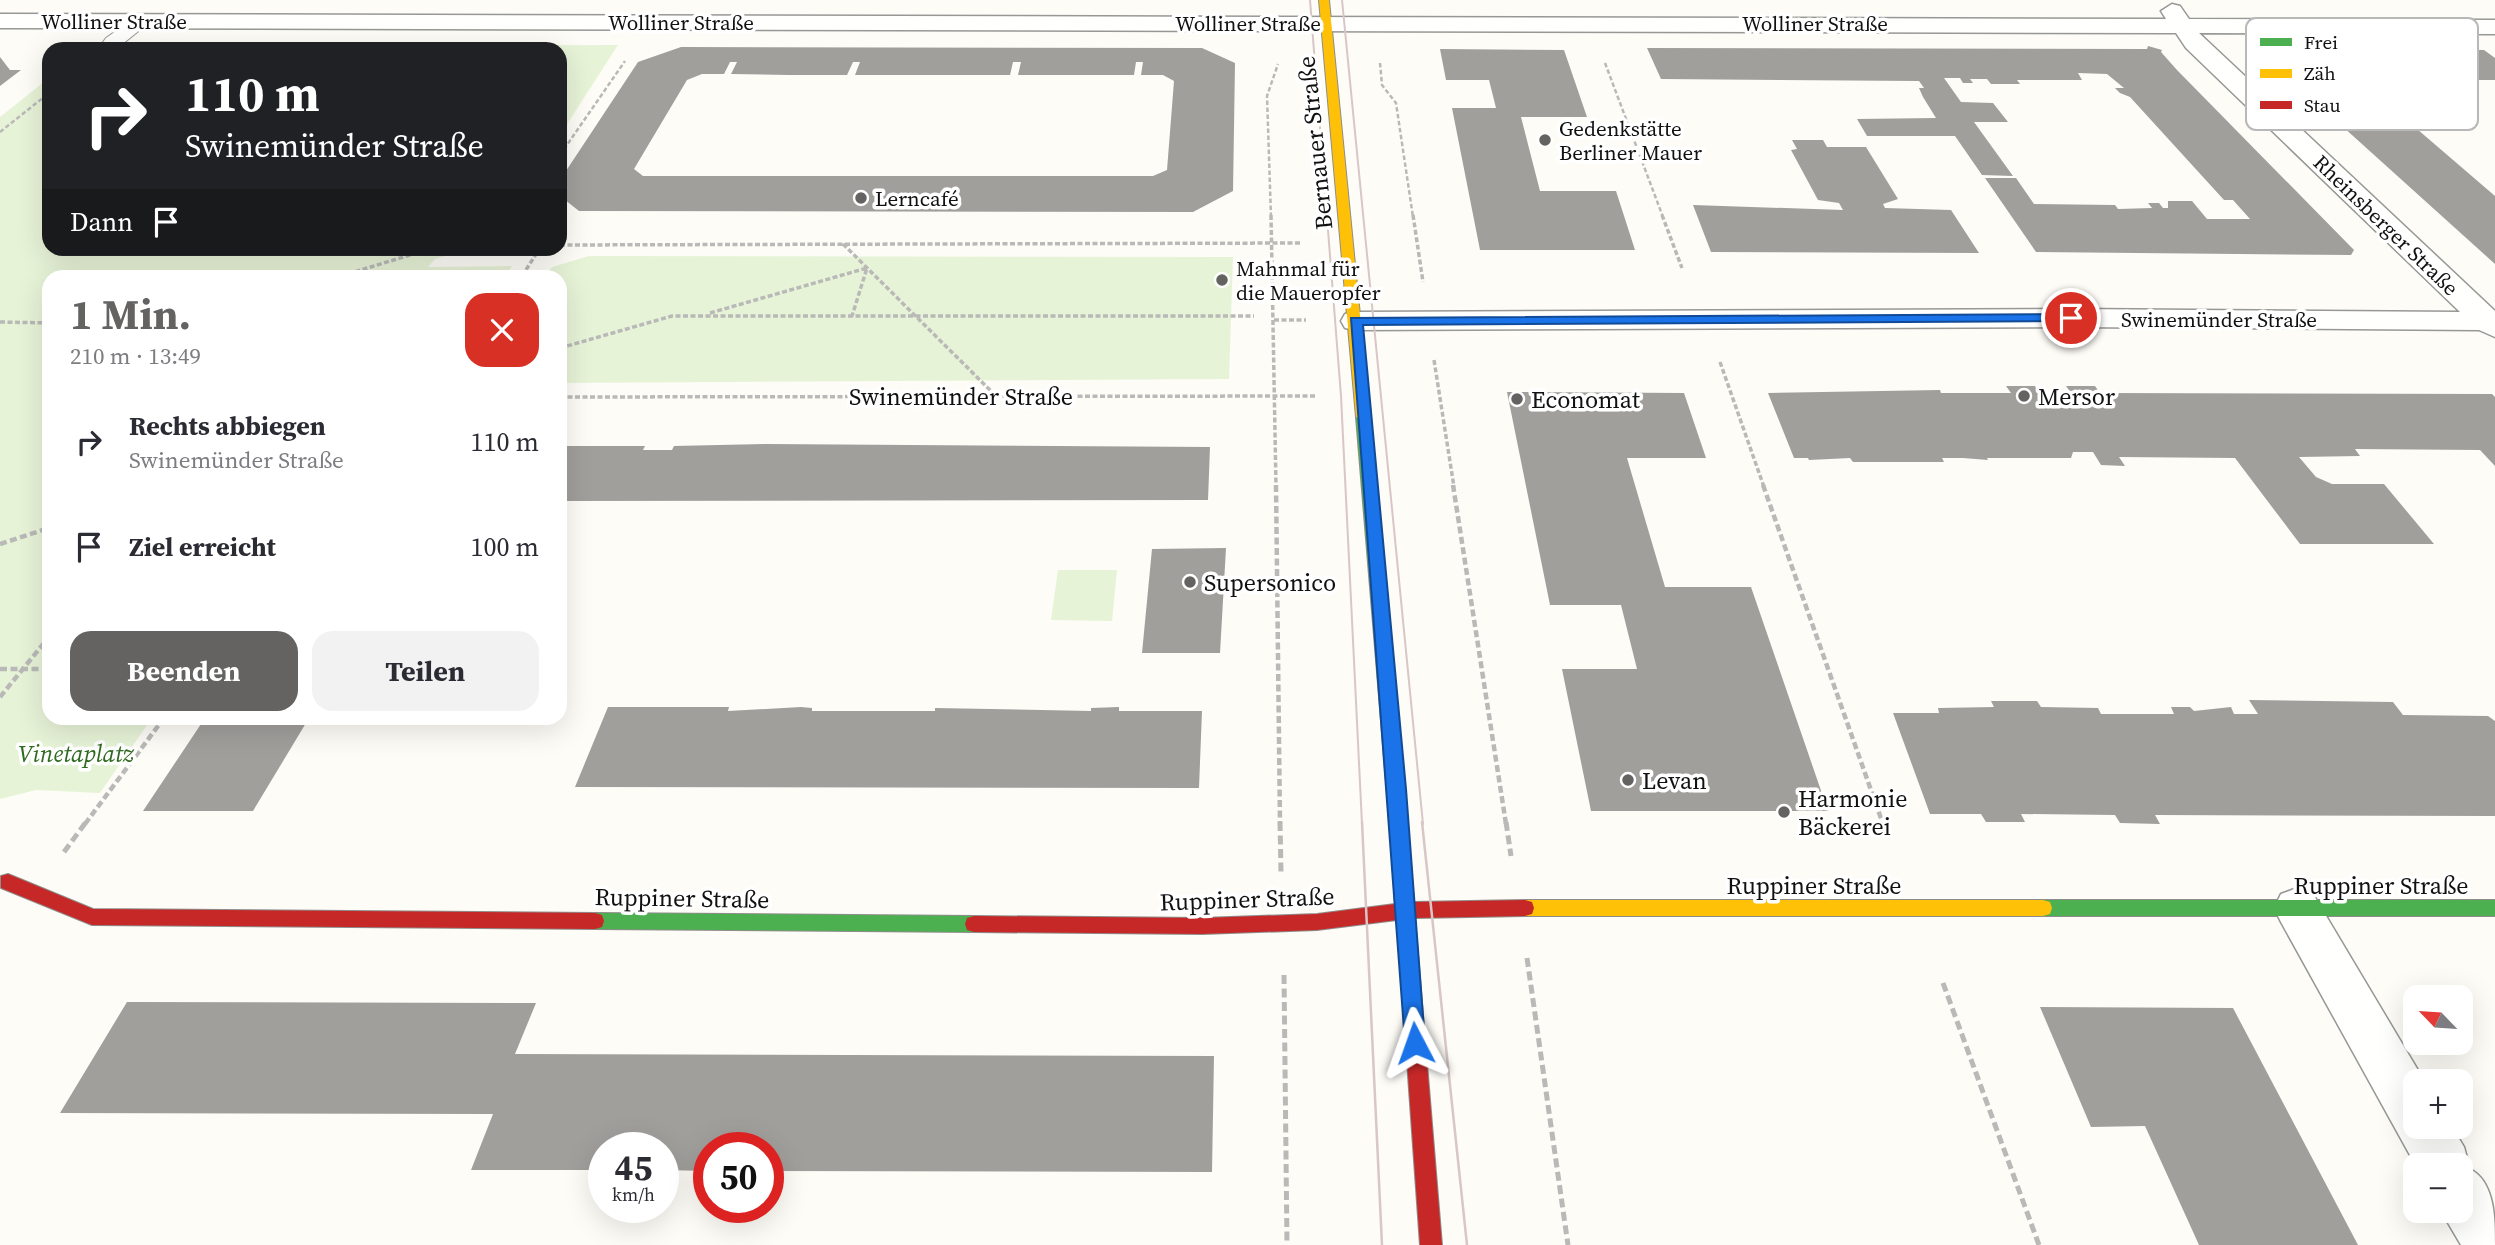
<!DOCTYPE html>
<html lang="de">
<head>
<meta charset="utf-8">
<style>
	body { margin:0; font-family:"Source Serif 4",serif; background:#f2f2f3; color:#2b2b33; height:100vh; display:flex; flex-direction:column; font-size:26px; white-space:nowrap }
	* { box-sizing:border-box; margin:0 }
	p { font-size:23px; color:#7c7c81 }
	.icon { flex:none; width:38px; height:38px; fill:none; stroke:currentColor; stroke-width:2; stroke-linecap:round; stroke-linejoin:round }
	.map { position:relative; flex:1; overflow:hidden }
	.drawer { position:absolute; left:42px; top:270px; width:525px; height:455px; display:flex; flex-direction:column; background:#fff; border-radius:21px; box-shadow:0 7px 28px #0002 }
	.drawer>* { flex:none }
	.banner { position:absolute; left:42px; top:42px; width:525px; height:214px; border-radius:21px; box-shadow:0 7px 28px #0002; background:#202124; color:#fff; overflow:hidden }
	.needle { width:46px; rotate:295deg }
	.buttons { position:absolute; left:2403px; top:985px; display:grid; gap:14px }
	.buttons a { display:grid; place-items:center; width:70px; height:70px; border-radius:14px; background:#fff; box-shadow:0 7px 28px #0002; font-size:35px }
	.speed { position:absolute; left:588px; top:1132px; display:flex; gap:14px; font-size:35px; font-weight:700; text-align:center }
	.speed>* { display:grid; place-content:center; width:91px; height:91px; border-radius:50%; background:#fff; box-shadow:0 7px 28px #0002; line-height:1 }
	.speed small { font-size:18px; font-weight:400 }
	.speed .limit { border:10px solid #d22; background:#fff; color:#111 }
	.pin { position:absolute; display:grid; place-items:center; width:60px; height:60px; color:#fff; margin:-30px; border:4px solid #fff; border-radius:50%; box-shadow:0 2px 7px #0007 }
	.me { position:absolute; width:77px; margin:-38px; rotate:356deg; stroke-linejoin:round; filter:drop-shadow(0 0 5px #0008) }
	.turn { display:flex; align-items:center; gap:24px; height:147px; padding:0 28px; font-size:32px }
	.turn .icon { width:91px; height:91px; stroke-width:2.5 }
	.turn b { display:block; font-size:49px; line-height:60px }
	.then { display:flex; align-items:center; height:66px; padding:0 28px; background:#0003; gap:14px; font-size:26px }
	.round { display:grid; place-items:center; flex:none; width:74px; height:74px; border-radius:21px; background:#f2f2f3 }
	.summary { display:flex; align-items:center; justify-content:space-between; height:119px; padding:0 28px }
	h1 { font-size:42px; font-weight:700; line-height:52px; color:#646362 }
	.button { display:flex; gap:14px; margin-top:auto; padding:14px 28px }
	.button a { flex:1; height:80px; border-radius:21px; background:#646362; color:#fff; font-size:28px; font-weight:700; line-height:80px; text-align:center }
	.button a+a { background:#f2f2f3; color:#2b2b33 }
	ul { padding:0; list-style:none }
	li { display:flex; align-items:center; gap:21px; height:105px; padding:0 28px }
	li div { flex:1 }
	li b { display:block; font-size:26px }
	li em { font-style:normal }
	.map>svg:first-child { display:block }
	.green { fill:#e7f3d7 }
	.building { fill:#a19f9c; fill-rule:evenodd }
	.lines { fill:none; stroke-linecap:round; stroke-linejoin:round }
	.lane-casing { stroke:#979795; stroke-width:2 }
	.street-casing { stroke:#979795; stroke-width:3 }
	.fast-casing { stroke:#8e8d8b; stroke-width:2 }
	.slow-casing { stroke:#8e8d8b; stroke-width:2 }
	.jam-casing { stroke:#8e8d8b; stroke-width:2 }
	.path-far3 { stroke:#b9b9b8; stroke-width:2.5; stroke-dasharray:4.5 2.5; stroke-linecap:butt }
	.path-far2 { stroke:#b9b9b8; stroke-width:3.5; stroke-dasharray:5 2.5; stroke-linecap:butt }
	.path-far1 { stroke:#b9b9b8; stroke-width:4.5; stroke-dasharray:7 3.5; stroke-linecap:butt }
	.path { stroke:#b9b9b8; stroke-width:5; stroke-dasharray:9 4.5; stroke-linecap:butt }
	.lane { fill:#fffffe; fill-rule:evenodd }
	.street { fill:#fffffe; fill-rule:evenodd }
	.fast { fill:#4caf50; fill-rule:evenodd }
	.slow { fill:#ffc107; fill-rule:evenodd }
	.jam { fill:#c62828; fill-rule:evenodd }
	.tram-far1 { stroke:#d9c6c7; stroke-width:2 }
	.tram { stroke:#d9c6c7; stroke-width:2.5 }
	.route { fill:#1a73e8; stroke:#114b97; stroke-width:2 }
	.poi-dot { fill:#646362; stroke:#fff; stroke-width:2.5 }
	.labels { text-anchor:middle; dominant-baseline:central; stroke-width:7; stroke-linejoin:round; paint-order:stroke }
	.far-street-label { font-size:21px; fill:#111; stroke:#fff }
	.far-poi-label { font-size:21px; fill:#111; stroke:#fff; text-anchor:start }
	.street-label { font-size:24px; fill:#111; stroke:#fff }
	.poi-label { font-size:24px; fill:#111; stroke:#fff; text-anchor:start }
	.park-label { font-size:24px; font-style:italic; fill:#2f6b1f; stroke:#fff }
	.key { fill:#fff; stroke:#b8b8b8; stroke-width:2 }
	.key-label { font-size:19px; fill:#111 }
</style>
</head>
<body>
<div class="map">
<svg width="2495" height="1245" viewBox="0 0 2495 1245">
	<rect width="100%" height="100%" fill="#fdfcf7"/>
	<path class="green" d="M 134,42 L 214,42 L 211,46 L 618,45 L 560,135 L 560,49 L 86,49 L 90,46 L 129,46 Z
		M 49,78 L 49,248 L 472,248 L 435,259 L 428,267 L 512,266 L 505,276 L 49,276 L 49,718 L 152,718 L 100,793 L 36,790 L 0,799 L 0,117 Z
		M 589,256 L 1233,257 L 1229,379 L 560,383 L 560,276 L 546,276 L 552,267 Z
		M 1058,570 L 1117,570 L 1112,621 L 1051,620 Z"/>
	<path class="building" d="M 2148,46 L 2162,50 L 2161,52 L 2177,70 L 2354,250 L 2351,255 L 2036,252 L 1985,178 L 2016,178 L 2034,204 L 2115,205 L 2118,209 L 2152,208 L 2148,203 L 2159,203 L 2163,208 L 2168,208 L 2168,201 L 2192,201 L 2207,219 L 2250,219 L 2233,200 L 2224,200 L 2130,97 L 2120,93 L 2115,88 L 2124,88 L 2107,74 L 2078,73 L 2082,80 L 2017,80 L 2020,84 L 1991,84 L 1987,79 L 1970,79 L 1973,83 L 1963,83 L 1960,78 L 1944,78 L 1961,102 L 1993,103 L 2008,122 L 1974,122 L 2013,176 L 1982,175 L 1955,136 L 1867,136 L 1857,119 L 1936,118 L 1923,97 L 1919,88 L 1924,88 L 1919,81 L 1661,79 L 1647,48 L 2147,49 Z
		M 681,47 L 1202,48 L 1235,63 L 1233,191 L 1193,212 L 579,211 L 560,196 L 560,180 L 638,62 ZM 730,62 L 737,62 L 731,74 L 789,75 L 847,75 L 853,62 L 860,62 L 855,75 L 1010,75 L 1013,62 L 1021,62 L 1018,75 L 1134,75 L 1136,62 L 1143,62 L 1141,75 L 1163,75 L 1174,81 L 1167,170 L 1153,176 L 643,176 L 634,169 L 687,80 L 702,74 L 724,74 Z
		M 2258,47 L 2484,50 L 2495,58 L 2495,80 L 2432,80 L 2438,85 L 2418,85 L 2411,80 L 2351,75 L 2378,92 L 2373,92 L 2413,123 L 2410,123 L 2495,196 L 2495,264 L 2261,53 L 2254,50 Z
		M 1440,49 L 1564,50 L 1587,117 L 1521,117 L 1540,191 L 1616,191 L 1635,250 L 1480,250 L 1452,108 L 1496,108 L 1489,80 L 1446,80 Z
		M 0,57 L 10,70 L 21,70 L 0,86 Z
		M 1792,140 L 1823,140 L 1827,147 L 1866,147 L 1898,199 L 1883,204 L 1885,208 L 1951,210 L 1979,253 L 1711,252 L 1693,205 L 1843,210 L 1839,203 L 1818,200 L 1791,150 L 1797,149 Z
		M 2006,386 L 2035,386 L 2038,393 L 2071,393 L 2066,386 L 2095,386 L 2100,393 L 2492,394 L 2495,397 L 2495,466 L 2480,450 L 2355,449 L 2360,456 L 2299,457 L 2316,477 L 2332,484 L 2384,484 L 2434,544 L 2300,544 L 2235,458 L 2119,457 L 2125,466 L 2101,465 L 2093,452 L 2073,452 L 2071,458 L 1987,458 L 1988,460 L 1963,458 L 1942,458 L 1944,462 L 1853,462 L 1850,458 L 1809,460 L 1808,458 L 1794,458 L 1768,393 L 1940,390 L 1941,393 L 2011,393 Z
		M 1507,392 L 1684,393 L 1706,458 L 1627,458 L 1665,587 L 1751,587 L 1828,811 L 1591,811 L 1562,669 L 1637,669 L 1621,605 L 1550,605 Z
		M 767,444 L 1210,447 L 1208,500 L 560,501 L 560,450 L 566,446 L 645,446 L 643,450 L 672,450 L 674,446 Z
		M 1226,548 L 1220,653 L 1142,653 L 1152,549 Z
		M 2249,700 L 2393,702 L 2403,715 L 2488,716 L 2495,721 L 2495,816 L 2155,815 L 2160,824 L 2120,823 L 2115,815 L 2021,814 L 2025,822 L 1986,822 L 1981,814 L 1930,814 L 1893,713 L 1939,713 L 1938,708 L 1994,707 L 1991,701 L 2037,701 L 2041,707 L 2098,708 L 2101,714 L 2174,714 L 2171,707 L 2190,707 L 2194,711 L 2231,707 L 2234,714 L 2258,714 Z
		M 608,707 L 729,707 L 728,711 L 801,707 L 812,708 L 812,711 L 935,711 L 935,708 L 1091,711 L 1091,708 L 1119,707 L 1119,711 L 1202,711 L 1199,788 L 575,787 Z
		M 205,718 L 309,718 L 253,811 L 143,811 Z
		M 127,1002 L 536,1003 L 515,1054 L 1214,1056 L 1212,1172 L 768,1171 L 768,1148 L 709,1148 L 709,1171 L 663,1170 L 663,1148 L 604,1148 L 604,1170 L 471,1170 L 493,1114 L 60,1113 Z
		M 2040,1007 L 2233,1008 L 2358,1245 L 2199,1245 L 2145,1126 L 2091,1127 Z"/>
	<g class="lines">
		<defs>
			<path id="lane" d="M 139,15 L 146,17 L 148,21 L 146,25 L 120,46 L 106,46 L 103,42 L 106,38 Z"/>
			<path id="street" d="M 2172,4 L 2180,6 L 2189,19 L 2495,20 L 2495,34 L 2199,33 L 2495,311 L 2495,337 L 2479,330 L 2071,327 L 1356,330 L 1345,328 L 1341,321 L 1345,314 L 1356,312 L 2071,309 L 2460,312 L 2186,48 L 2176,33 L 0,28 L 0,14 L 2166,19 L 2161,11 Z
				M 2297,888 L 2313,894 L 2425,1082 L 2415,1082 L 2415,1127 L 2452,1127 L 2464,1147 L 2470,1169 C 2495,1182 2495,1219 2495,1245 L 2461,1245 L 2441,1211 L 2460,1211 L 2460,1166 L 2416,1166 L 2281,922 L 2274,908 L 2281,894 Z"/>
			<path id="fast" d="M 1363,413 L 1370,417 L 1409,842 L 1406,847 L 1400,850 L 1394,847 L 1391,842 L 1356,417 Z
				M 2043,900 L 2495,900 L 2495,916 L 2043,916 L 2036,914 L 2034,908 L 2036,902 Z
				M 595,913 L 974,916 L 981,918 L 983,924 L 981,930 L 974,932 L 595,929 L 588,927 L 586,921 L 588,915 Z"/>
			<path id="slow" d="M 1319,0 L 1329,0 L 1370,417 L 1363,421 L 1356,417 Z
				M 1525,900 L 2043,900 L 2050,902 L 2052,908 L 2050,914 L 2043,916 L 1525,916 L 1518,914 L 1516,908 L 1518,902 Z"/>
			<path id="jam" d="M 1400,834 L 1406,837 L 1409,842 L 1414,902 L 1525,900 L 1532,902 L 1534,908 L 1532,914 L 1525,916 L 1415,918 L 1442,1245 L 1420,1245 L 1397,920 L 1317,930 L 1202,934 L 974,932 L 967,930 L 965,924 L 967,918 L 974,916 L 1202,918 L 1317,914 L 1395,904 L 1391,842 L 1394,837 Z
				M 8,874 L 93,909 L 595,913 L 602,915 L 604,921 L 602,927 L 595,929 L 92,925 L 1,888 L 1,876 Z"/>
		</defs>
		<use href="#lane" class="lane-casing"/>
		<use href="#street" class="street-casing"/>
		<use href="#fast" class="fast-casing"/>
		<use href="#slow" class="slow-casing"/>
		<use href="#jam" class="jam-casing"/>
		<path class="path-far3" d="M 1380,63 L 1382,85 L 1396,103 L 1413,217
			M 1605,63 L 1663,217
			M 0,132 L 49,93
			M 560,155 L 625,61
			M 1271,217 L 1267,96 L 1278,64"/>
		<path class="path-far2" d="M 1271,215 L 1276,487
			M 1413,215 L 1423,282
			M 1662,215 L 1682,268
			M 843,244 L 996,396
			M 560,245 L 1301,243
			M 227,276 L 230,273
			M 341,276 L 433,248
			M 522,276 L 540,248
			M 710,313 L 867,268 L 852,316
			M 1274,320 L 1306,320
			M 0,322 L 49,323
			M 560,348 L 672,316 L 1254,316
			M 1434,360 L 1454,487
			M 1720,362 L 1764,487
			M 560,397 L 1315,396"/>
		<path class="path-far1" d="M 1276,485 L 1280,824
			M 1453,485 L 1506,824
			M 1763,485 L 1883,824
			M 0,544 L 49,528
			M 0,669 L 49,669
			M 0,697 L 49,637
			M 85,824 L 164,718"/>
		<path class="path" d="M 1280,822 L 1281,872
			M 1506,822 L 1511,856
			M 1883,822 L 1885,829
			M 64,852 L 86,822
			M 1527,958 L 1568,1245
			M 1284,975 L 1287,1245
			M 1943,983 L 2039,1245"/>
		<use href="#lane" class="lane"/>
		<use href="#street" class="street"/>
		<use href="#fast" class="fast"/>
		<use href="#slow" class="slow"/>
		<use href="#jam" class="jam"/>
		<path class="tram-far1" d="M 1310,0 L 1341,396 L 1362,824
			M 1342,0 L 1423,824"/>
		<path class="tram" d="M 1362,822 L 1382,1245
			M 1422,822 L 1467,1245"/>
	</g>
	<path class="route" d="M 2071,314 L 2078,318 L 2076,321 L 1363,325 L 1406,789 L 1425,1043 L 1422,1050 L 1415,1053 L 1408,1050 L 1405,1043 L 1351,318 Z"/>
	<g class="poi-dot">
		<circle cx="1545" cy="140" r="7"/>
		<circle cx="861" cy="198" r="7"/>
		<circle cx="1222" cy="280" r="7"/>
		<circle cx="2024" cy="396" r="7"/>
		<circle cx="1517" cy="399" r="7"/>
		<circle cx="1190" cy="582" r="7"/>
		<circle cx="1628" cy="780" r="7"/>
		<circle cx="1784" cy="812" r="7"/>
	</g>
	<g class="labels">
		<g class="far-street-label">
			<text x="114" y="21">Wolliner Straße</text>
			<text x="681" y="22">Wolliner Straße</text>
			<text x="1248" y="23">Wolliner Straße</text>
			<text x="1815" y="23">Wolliner Straße</text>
			<text transform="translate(2386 225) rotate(44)">Rheinsberger Straße</text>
			<text x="2219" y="319">Swinemünder Straße</text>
		</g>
		<g class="far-poi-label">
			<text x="1559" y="128">Gedenkstätte<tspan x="1559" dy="24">Berliner Mauer</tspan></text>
			<text x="875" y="198">Lerncafé</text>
			<text x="1236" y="268">Mahnmal für<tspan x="1236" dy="24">die Maueropfer</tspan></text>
		</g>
		<g class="street-label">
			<text transform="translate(1315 143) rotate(-96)">Bernauer Straße</text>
			<text x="961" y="396">Swinemünder Straße</text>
			<text x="1814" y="885">Ruppiner Straße</text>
			<text x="2381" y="885">Ruppiner Straße</text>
			<text transform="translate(682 898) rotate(1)">Ruppiner Straße</text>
			<text transform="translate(1247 899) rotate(-2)">Ruppiner Straße</text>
		</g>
		<g class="poi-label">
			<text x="2038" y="396">Mersor</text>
			<text x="1531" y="399">Economat</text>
			<text x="1204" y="582">Supersonico</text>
			<text x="1642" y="780">Levan</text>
			<text x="1798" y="798">Harmonie<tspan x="1798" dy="28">Bäckerei</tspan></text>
		</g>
		<g class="park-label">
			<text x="76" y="753">Vinetaplatz</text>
		</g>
	</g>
	<rect x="2246" y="18" width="232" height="112" rx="10" class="key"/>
	<rect x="2260" y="38" width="32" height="8" fill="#4caf50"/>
	<rect x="2260" y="69" width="32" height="9" fill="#ffc107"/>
	<rect x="2260" y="101" width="32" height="8" fill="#c62828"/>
	<g class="key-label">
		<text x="2304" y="49">Frei</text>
		<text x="2304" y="80">Zäh</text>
		<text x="2304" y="112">Stau</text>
	</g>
</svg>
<div class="buttons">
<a><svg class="needle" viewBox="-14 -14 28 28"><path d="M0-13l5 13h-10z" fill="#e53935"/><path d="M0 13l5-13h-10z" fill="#7c7c81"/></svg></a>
<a>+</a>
<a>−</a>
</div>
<div class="speed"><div>45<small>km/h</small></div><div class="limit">50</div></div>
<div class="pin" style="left:2071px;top:318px;background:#d93025"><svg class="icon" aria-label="arrive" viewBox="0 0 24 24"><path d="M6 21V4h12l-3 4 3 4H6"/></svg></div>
<svg class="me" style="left:1415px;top:1043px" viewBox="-20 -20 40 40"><path d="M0-17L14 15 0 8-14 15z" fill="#1a73e8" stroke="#fff" stroke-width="4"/></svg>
<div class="banner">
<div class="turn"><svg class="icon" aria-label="right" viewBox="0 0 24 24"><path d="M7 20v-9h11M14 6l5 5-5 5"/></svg><div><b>110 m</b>Swinemünder Straße</div></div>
<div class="then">Dann<svg class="icon" aria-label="arrive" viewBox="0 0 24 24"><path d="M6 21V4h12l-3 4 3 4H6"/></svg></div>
</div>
<section class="drawer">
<div class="summary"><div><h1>1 Min.</h1><p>210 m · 13:49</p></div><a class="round" style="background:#d93025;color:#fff"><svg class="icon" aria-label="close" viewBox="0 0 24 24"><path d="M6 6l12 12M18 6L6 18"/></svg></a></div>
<ul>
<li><svg class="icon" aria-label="right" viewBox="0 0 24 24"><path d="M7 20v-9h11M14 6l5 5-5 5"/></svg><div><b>Rechts abbiegen</b><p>Swinemünder Straße</p></div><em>110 m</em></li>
<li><svg class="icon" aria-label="arrive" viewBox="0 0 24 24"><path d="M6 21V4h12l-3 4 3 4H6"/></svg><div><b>Ziel erreicht</b></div><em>100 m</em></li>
</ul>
<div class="button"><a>Beenden</a><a>Teilen</a></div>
</section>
</div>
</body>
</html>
